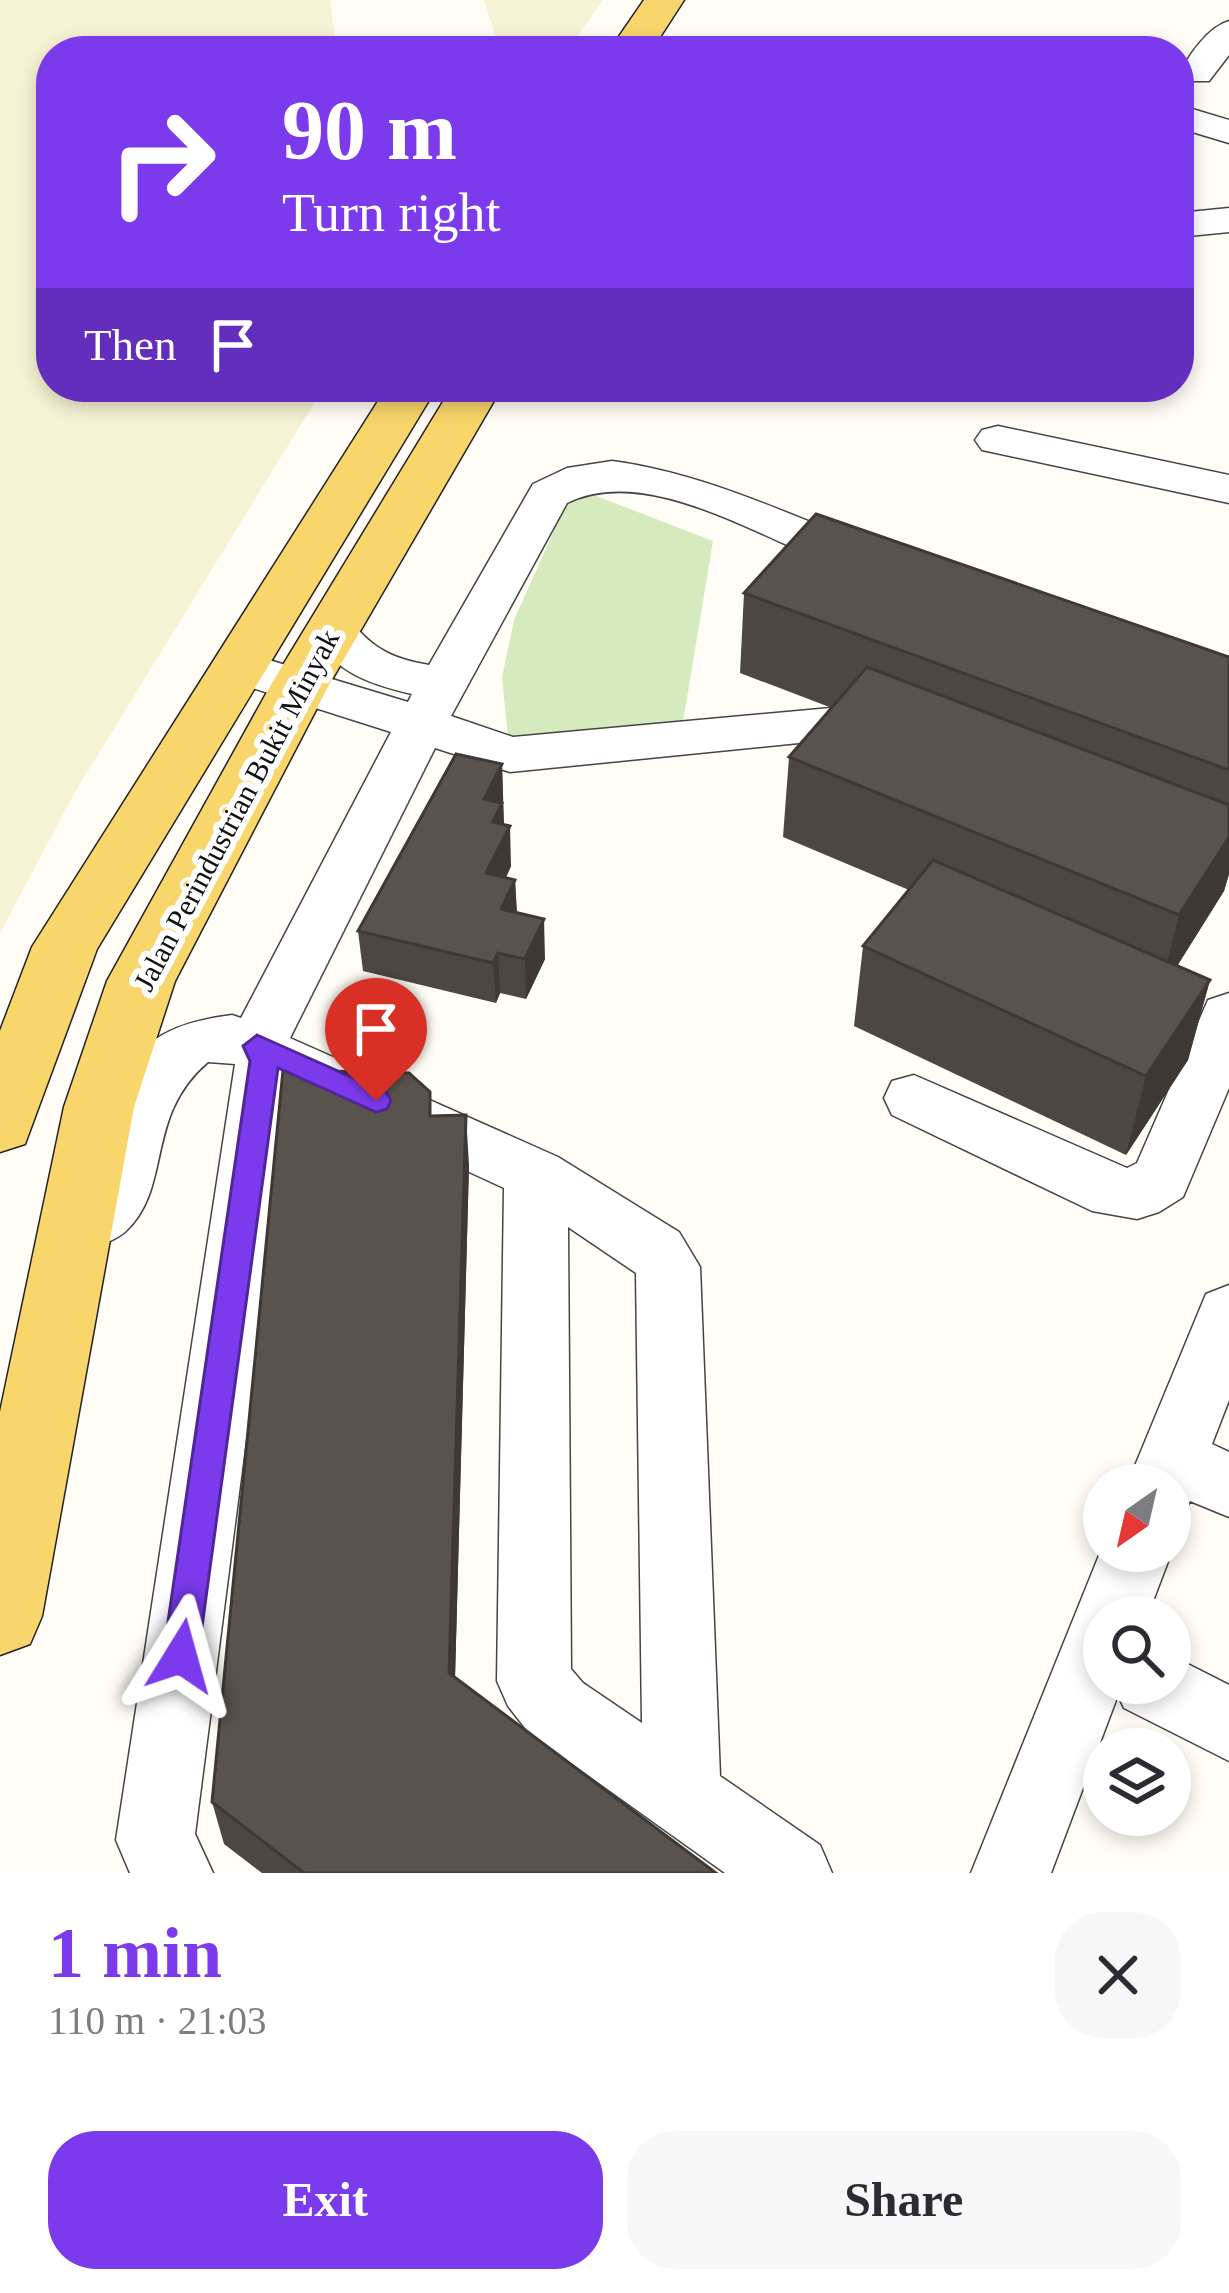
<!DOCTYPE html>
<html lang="en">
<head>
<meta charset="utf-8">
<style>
	body { margin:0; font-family:Georgia,serif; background:#f7f7f7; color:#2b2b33; height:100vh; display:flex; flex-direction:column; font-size:45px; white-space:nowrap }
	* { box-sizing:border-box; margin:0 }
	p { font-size:39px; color:#7c7c81 }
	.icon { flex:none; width:66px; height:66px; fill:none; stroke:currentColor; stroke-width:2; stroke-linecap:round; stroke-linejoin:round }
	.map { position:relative; height:1873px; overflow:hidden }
	.side { display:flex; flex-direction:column; background:#fff; flex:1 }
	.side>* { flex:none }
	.guide { position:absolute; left:36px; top:36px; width:1158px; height:366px; border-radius:48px; box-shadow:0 6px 18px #0003; background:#7c3aed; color:#fff; overflow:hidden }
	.needle { width:78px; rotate:214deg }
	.tools { position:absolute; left:1083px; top:1464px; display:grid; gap:24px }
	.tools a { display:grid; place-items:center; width:108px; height:108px; border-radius:50%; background:#fff; box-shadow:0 6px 18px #0003; font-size:60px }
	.pin { position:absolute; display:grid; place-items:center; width:102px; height:102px; color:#fff; margin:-123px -51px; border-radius:50% 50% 50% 0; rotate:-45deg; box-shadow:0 0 12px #0007 }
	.pin .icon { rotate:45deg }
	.me { position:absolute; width:132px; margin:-66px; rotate:8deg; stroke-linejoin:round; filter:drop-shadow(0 0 9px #0008) }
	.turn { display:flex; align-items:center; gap:42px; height:252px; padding:0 48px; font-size:54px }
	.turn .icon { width:156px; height:156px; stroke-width:2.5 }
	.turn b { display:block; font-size:84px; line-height:102px }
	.then { display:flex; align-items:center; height:114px; padding:0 48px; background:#0003; gap:24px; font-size:45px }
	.round { display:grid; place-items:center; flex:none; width:126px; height:126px; border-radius:48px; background:#f7f7f7 }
	.summary { display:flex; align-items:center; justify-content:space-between; height:204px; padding:0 48px }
	h1 { font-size:72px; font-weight:800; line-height:90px; color:#7c3aed }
	.button { display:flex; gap:24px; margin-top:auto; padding:24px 48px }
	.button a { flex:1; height:138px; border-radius:48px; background:#7c3aed; color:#fff; font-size:48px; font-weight:800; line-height:138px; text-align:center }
	.button a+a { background:#f7f7f7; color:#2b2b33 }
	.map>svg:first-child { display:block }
	.farmland { fill:#f6f3d4 }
	.green { fill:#d5ebbd }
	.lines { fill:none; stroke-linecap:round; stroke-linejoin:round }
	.minor-casing { stroke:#444; stroke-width:3 }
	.major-casing { stroke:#222; stroke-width:3 }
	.minor { fill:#fff; fill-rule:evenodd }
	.major { fill:#f9d66b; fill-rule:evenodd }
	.wall { fill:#4d4742 }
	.shaded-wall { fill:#3f3936 }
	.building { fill:#5a524d; stroke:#3f3936; stroke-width:3 }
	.route { fill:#7c3aed; stroke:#51269a; stroke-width:3 }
	.labels { text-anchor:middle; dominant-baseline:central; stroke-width:12; stroke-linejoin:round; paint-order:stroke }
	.street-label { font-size:30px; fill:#111; stroke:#fff }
</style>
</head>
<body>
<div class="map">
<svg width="1229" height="1873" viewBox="0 0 1229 1873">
	<rect width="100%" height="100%" fill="#fffdf5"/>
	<path class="farmland" d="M 0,0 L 330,0 L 337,51 L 51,51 L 51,387 L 324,387 L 75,792 L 0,933 Z
		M 484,0 L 603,0 L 567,51 L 500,51 Z"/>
	<path class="green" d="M 586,492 L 713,541 L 683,722 L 508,737 L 502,677 L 514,620 L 569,497 Z"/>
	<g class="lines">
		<defs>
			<path id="minor" d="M 1229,21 L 1229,55 L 1209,81 L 1183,81 L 1179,75 C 1188,56 1208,27 1229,21 Z
				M 1179,105 L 1229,120 L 1229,143 L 1179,128 Z
				M 1229,208 L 1229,232 L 1179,237 L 1179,213 Z
				M 998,426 L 1229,475 L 1229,503 L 982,450 L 975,440 L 982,430 Z
				M 612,461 C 709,474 795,518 886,552 L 893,562 L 886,572 L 869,577 C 781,554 655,459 567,503 L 451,716 L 513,737 L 831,708 L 910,732 L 917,744 L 910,756 L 891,761 L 828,742 L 799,743 L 510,772 L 435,748 L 290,1038 L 558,1157 L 679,1232 L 700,1267 L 720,1776 L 820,1845 L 832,1873 L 725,1873 L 529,1733 L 508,1706 L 497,1681 L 504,1188 L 291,1090 L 195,1834 L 213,1873 L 130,1873 L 116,1840 L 235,1064 L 208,1062 C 144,1116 173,1187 126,1231 C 113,1243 89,1248 73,1254 L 50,1246 L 41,1228 C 55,1200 77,1205 88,1185 C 97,1166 99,1141 105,1121 C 125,1048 160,1024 232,1015 L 241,1018 L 391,732 L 218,677 L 211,666 L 218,655 L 236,650 L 408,702 L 412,694 C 364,683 334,671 308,628 L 315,617 C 352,607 353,633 381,649 C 395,658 412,662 429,665 L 533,484 L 567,468 ZM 568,1227 L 636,1273 L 642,1723 L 583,1683 L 571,1669 Z
				M 1229,993 L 1229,1088 L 1183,1197 L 1159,1212 L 1137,1219 L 1092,1211 L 892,1115 L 884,1098 L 892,1081 L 914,1075 L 1127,1168 L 1137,1163 L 1208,1000 Z
				M 1229,1285 L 1229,1400 L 1212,1444 L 1229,1452 L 1229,1517 L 1190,1501 L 1187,1507 L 1170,1513 L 1170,1485 L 1127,1485 L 1206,1294 Z
				M 1104,1543 L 1104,1551 L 1170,1551 L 1170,1547 L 1172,1551 L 1147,1617 L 1104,1617 L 1104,1683 L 1170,1683 L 1170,1655 L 1229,1685 L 1229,1761 L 1124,1708 L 1118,1695 L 1051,1873 L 971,1873 Z"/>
			<path id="major" d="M 644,0 L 684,0 L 651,51 L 609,51 Z
				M 387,387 L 437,387 L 97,949 L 25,1144 L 0,1152 L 0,1031 L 32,947 Z
				M 452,387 L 502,387 L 330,683 L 175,981 L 134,1107 L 42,1616 L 30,1644 L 0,1655 L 0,1412 L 64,1107 L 107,981 L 272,683 Z"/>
		</defs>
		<use href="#minor" class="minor-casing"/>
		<use href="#major" class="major-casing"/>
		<use href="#minor" class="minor"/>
		<use href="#major" class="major"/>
	</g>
	<path class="wall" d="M 744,593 L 1229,657 L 1229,874 L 1224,891 L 1177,966 L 1210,980 L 1188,1060 L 1126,1155 L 854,1026 L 863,946 L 909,890 L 783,837 L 789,757 L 832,708 L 740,673 Z
		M 502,764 L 504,824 L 511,866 L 506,878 L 515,880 L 517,912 L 545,959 L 526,999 L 500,993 L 496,1003 L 363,971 L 358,931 Z
		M 433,1116 L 469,1165 L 455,1677 L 716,1873 L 262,1873 L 224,1844 L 212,1802 Z"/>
	<path class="shaded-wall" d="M 502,764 L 504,837 L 510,826 L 511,866 L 488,913 L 484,799 Z
		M 1229,837 L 1229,874 L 1224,891 L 1159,995 L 1179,915 Z
		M 515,880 L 517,920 L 501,909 Z
		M 544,919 L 545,959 L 526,999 L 525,959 Z
		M 498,953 L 500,993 L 496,1003 L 493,963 Z
		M 1210,980 L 1188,1060 L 1126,1155 L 1146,1076 Z
		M 466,1115 L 469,1165 L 454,1716 L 449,1673 Z"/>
	<path class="building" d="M 816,514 L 1229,657 L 1229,770 L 744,593 Z
		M 867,667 L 1229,805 L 1229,837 L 1179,915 L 789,757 Z
		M 456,754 L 502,764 L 484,799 L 502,803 L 493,822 L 510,826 L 486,873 L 515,880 L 501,909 L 544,919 L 525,959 L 498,953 L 493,963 L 358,931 Z
		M 933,860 L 1210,980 L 1146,1076 L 863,946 Z
		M 283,1070 L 409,1073 L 430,1092 L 430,1116 L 466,1115 L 449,1673 L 716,1873 L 304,1873 L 212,1802 Z"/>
	<path class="route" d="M 257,1035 L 387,1093 L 391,1101 L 387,1109 L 376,1112 L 278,1068 L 198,1656 L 193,1668 L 181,1673 L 168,1668 L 163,1656 L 250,1061 L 243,1046 Z"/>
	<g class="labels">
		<g class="street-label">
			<text transform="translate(236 810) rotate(-62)">Jalan Perindustrian Bukit Minyak</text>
		</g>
	</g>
</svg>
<div class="tools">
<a><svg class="needle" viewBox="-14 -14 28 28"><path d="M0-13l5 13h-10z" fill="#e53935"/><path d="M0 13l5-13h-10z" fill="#7c7c81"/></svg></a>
<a><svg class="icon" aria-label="search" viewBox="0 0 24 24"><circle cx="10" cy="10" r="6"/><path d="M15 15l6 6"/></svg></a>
<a><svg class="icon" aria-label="layers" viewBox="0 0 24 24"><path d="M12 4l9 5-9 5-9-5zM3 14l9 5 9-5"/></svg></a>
</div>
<div class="pin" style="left:376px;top:1101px;background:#d93025"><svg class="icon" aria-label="arrive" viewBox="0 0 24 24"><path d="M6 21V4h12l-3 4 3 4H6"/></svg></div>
<svg class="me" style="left:181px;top:1656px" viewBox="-20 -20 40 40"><path d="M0-17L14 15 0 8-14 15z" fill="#7c3aed" stroke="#fff" stroke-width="4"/></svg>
<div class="guide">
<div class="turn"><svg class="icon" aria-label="right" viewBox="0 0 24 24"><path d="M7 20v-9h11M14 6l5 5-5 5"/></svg><div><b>90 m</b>Turn right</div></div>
<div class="then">Then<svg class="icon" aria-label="arrive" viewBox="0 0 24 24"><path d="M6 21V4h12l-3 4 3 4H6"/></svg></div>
</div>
</div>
<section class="side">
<div class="summary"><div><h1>1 min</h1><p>110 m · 21:03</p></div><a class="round"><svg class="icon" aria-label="close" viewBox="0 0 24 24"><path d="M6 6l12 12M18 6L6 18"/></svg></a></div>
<div class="button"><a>Exit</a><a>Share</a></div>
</section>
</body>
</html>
